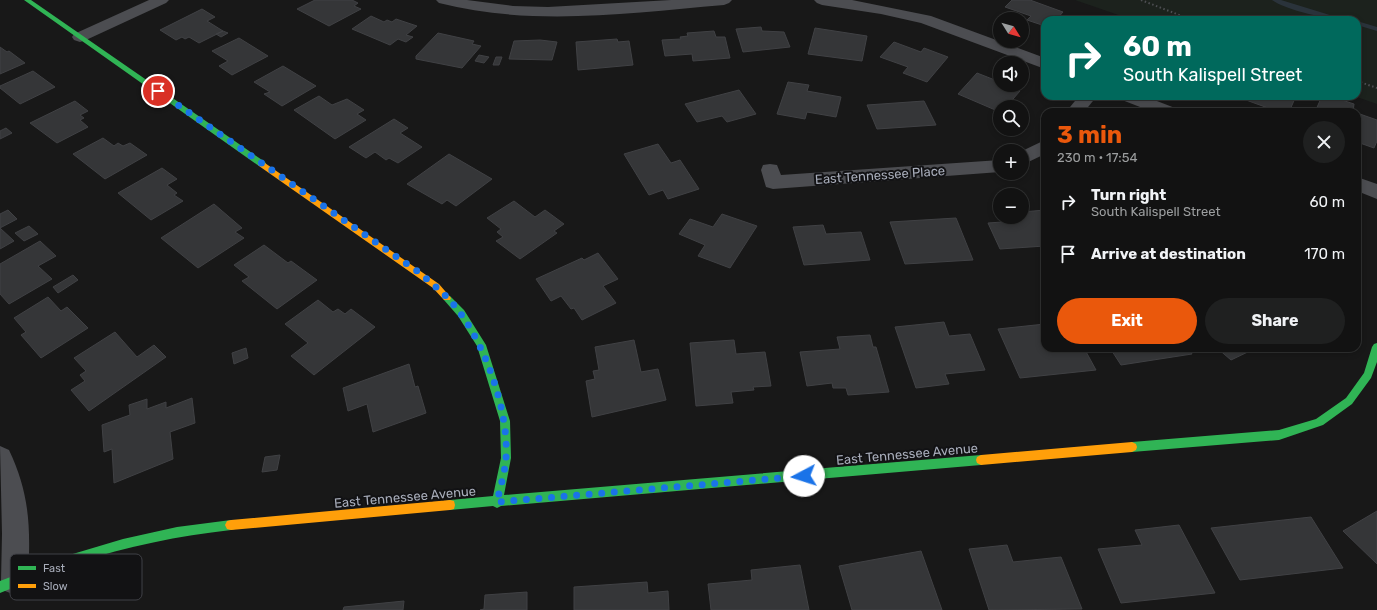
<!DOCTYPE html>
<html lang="en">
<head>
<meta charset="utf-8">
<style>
	body { margin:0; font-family:Rubik,sans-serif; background:#1f2020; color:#f1f3f6; height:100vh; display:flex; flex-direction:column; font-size:15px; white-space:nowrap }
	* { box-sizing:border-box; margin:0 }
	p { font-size:13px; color:#9c9e9f }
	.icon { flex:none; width:22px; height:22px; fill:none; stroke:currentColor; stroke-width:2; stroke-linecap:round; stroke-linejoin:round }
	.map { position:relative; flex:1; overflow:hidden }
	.sheet { position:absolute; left:1041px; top:108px; width:320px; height:244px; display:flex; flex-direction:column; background:#121212; border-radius:12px; box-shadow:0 2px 6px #0003,0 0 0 1px #313232 }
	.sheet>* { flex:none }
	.hud { position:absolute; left:1041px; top:16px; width:320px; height:84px; border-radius:12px; box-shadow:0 2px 6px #0003,0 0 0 1px #313232; background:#00695c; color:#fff; overflow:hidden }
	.needle { width:26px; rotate:127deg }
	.controls { position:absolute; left:993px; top:12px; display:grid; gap:8px }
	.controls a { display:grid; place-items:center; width:36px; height:36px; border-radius:50%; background:#121212; box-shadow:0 2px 6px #0003,0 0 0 1px #313232; font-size:20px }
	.pin { position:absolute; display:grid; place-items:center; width:34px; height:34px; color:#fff; margin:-17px; border:2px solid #fff; border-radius:50%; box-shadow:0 1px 4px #0007 }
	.me { position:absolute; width:44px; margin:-22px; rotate:265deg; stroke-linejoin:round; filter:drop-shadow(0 0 3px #0008) }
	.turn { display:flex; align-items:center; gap:14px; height:84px; padding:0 16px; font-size:18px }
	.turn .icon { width:52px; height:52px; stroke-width:2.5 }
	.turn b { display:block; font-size:28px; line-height:34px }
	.round { display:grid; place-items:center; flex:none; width:42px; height:42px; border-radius:21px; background:#1f2020 }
	.head { display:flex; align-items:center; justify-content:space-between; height:68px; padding:0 16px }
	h1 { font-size:24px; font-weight:700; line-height:30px; color:#ea580c }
	.button { display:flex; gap:8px; margin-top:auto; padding:8px 16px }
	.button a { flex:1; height:46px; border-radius:24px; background:#ea580c; color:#fff; font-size:16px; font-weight:700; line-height:46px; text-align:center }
	.button a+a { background:#1f2020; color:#f1f3f6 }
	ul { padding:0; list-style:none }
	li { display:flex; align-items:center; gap:12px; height:52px; padding:0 16px }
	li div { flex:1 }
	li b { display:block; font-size:15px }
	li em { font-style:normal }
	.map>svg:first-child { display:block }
	.green { fill:#1c221d }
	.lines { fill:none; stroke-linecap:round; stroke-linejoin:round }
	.stream { fill:#2a333b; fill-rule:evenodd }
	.building { fill:#353638; stroke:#404144 }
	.path { stroke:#4e4f53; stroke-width:2; stroke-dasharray:1.5 2.5; stroke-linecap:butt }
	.street { fill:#4c4d51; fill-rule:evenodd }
	.fast { fill:#30b455; fill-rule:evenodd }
	.slow { fill:#ff9f0a; fill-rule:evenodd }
	.route { stroke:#1a73e8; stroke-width:7; stroke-dasharray:0 12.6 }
	.labels { text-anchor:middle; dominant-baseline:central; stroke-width:4; stroke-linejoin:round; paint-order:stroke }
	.street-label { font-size:13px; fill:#a8adba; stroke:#121214 }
	.key { fill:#121214; stroke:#3f4046; stroke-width:1 }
	.key-label { font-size:11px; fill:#a8adba }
</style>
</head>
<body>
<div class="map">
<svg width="1377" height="610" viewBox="0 0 1377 610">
	<rect width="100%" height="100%" fill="#181818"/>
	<path class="green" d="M 1075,0 L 1377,0 L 1377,104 L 1354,96 L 1357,96 L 1357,20 L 1133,20 Z"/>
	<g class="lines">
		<path class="stream" d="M 1272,0 L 1281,0 L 1346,20 C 1330,20 1285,10 1272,0 Z
			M 1357,21 L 1377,27 L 1377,31 L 1357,25 Z"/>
	</g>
	<path class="building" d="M 315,0 L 352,0 L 358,3 L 354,6 L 361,9 L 329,26 L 297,9 Z
		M 1012,0 L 1030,0 L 1063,12 L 1056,20 L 1045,20 L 1045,26 L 1027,20 L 1031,16 L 1005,7 Z
		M 202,9 L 215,17 L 207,21 L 223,31 L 199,43 L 189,37 L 185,39 L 182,37 L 176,40 L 160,30 Z
		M 371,16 L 384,22 L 387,20 L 392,22 L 396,19 L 417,26 L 406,35 L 413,37 L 406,42 L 398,39 L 390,45 L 352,29 Z
		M 761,27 L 762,31 L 784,32 L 790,47 L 743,52 L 736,29 Z
		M 815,28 L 867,36 L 862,61 L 808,54 Z
		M 223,31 L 228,33 L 221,37 L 216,34 Z
		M 714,31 L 716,37 L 725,37 L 730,58 L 693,61 L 692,54 L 665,56 L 662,40 L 681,39 L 680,37 L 688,36 L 687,33 Z
		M 438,33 L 474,41 L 472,44 L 481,46 L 462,68 L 416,59 L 416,56 Z
		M 239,38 L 268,56 L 232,75 L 219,66 L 228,61 L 212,51 Z
		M 617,39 L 618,42 L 629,41 L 633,65 L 578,70 L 576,42 Z
		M 540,40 L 557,42 L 552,60 L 509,59 L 514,41 Z
		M 894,42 L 921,52 L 924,48 L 948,57 L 927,82 L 903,73 L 908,67 L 880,57 Z
		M 0,47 L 7,52 L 9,51 L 25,63 L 0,74 Z
		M 479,55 L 489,57 L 484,63 L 475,61 Z
		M 496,57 L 502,57 L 499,65 L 493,65 Z
		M 283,66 L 316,86 L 282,106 L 264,94 L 270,92 L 254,82 Z
		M 33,71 L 55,87 L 20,104 L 0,88 L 0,86 Z
		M 977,73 L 1000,82 L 1000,85 L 1006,85 L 1020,91 L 1006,107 L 1000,107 L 1000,112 L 958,94 Z
		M 788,82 L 809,85 L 807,91 L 841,97 L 836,117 L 807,112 L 805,119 L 777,114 Z
		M 739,90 L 756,114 L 727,122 L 722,116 L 697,122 L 685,104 Z
		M 319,96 L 332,105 L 347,99 L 364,110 L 357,114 L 366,120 L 335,139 L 294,110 Z
		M 1235,96 L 1296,96 L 1289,112 L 1279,112 Z
		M 1322,96 L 1330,96 L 1354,104 L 1353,112 L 1315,112 Z
		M 75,101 L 88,111 L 80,115 L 84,118 L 80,120 L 88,127 L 57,143 L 30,123 Z
		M 924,101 L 936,125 L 877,129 L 867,105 Z
		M 1357,113 L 1377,120 L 1377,141 L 1374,148 L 1357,142 Z
		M 394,119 L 408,128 L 400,133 L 422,147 L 398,163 L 389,158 L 386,160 L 375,152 L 366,158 L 349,147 Z
		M 6,128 L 12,133 L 0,139 L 0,131 Z
		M 103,138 L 114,146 L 118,143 L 123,146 L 130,143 L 147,155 L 105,179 L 73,154 Z
		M 658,144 L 671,163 L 680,160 L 699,189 L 668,199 L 663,190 L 649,195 L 624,154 Z
		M 449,154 L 492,179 L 456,206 L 447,200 L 442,204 L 407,184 Z
		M 162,168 L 177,179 L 167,185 L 177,193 L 174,195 L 183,201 L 151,220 L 118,193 Z
		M 514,201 L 535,217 L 545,210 L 564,224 L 554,231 L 557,233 L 520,259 L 496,241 L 503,237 L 497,232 L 501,229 L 487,218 Z
		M 214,204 L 242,228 L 235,232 L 244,238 L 198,268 L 161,238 Z
		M 8,210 L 17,219 L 0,228 L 14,241 L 0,249 L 0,214 Z
		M 1045,210 L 1045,246 L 1000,249 L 988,223 L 1017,221 L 1015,217 L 1022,217 L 1022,212 Z
		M 722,214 L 757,226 L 730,268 L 698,256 L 705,245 L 679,234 L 690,219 L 713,227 Z
		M 956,218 L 973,260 L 905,264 L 890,222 Z
		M 823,225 L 826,234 L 861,232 L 870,260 L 804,265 L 793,227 Z
		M 29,226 L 38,234 L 24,241 L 15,233 Z
		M 40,241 L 56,256 L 38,266 L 52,279 L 9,304 L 0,294 L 0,264 Z
		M 264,245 L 288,263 L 291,261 L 317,280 L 277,309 L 242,281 L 249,277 L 234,265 Z
		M 598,253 L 618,279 L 603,286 L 616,303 L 582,320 L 574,308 L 571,309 L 561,296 L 551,301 L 536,279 L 582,258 L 584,260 Z
		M 73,275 L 78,280 L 58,293 L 53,287 Z
		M 48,297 L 61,311 L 67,307 L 88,328 L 41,358 L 21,335 L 26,332 L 14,318 Z
		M 318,300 L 333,312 L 338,309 L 345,314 L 351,309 L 375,327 L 314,375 L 291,356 L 308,343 L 285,324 Z
		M 944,322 L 949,336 L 970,334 L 985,370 L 945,374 L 949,384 L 916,388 L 895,327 Z
		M 1045,324 L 1045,348 L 1084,348 L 1096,370 L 1020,378 L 998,329 Z
		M 115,332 L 137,357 L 154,345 L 166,357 L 89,411 L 71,390 L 85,381 L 80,375 L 86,371 L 74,358 Z
		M 870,335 L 873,347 L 876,347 L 889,392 L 848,395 L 846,388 L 833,388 L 832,383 L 807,386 L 800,352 L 840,349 L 837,337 Z
		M 634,340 L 641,372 L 658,369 L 666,400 L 592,417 L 586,381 L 595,379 L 593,371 L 599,370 L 595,347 Z
		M 734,340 L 736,354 L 765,352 L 771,386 L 753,387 L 754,390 L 731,392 L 733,403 L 696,406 L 690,343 Z
		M 246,348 L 248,358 L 234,364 L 232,353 Z
		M 1110,348 L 1189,348 L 1192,354 L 1121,365 Z
		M 1217,348 L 1253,348 L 1254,349 L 1231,360 Z
		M 409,364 L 415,387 L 418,386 L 426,413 L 373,432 L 367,404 L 348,411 L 343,388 Z
		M 192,398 L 195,423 L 170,432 L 173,459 L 114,483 L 112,449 L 104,452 L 102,425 L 130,415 L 129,405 L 147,399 L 147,409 L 166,402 L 166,408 Z
		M 280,455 L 277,470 L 262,472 L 265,457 Z
		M 1377,511 L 1377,564 L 1343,531 Z
		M 1311,517 L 1343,568 L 1240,580 L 1211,528 Z
		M 1179,525 L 1215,593 L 1121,603 L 1098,549 L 1142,545 L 1135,530 Z
		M 1007,545 L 1013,562 L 1061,557 L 1082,609 L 989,610 L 969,549 Z
		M 921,551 L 942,610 L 852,610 L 839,566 Z
		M 800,565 L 809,610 L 711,610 L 708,584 L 752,580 L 751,570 Z
		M 647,582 L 648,593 L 668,591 L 669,610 L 574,610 L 574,587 Z
		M 527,592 L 527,610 L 480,610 L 484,609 L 485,595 Z
		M 404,601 L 403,610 L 343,610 L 344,607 Z"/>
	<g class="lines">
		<path class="path" d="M 1141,0 L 1192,20
			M 1357,81 L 1377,88"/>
		<path class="street" d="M 149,0 L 169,0 L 166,3 L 86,40 L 80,42 L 74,40 L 72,37 L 74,34 Z
			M 436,0 L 467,0 L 513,6 L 548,7 L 671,0 L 732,0 L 729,3 L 724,5 C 629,13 533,27 439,3 Z
			M 814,0 L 852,0 L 931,16 L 1045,58 L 1045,69 L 921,23 L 881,14 L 822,5 L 817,3 Z
			M 1079,96 L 1097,96 L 1084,112 L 1066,112 Z
			M 1119,96 L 1144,96 L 1175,108 L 1178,112 L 1153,112 L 1122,100 Z
			M 1045,140 L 1045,154 L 1022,165 L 1022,151 Z
			M 1000,160 L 1000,172 L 773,189 L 766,187 L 761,170 L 763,165 L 770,164 L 777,165 L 781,175 Z
			M 1357,177 L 1377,184 L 1377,199 L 1357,191 Z
			M 0,446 L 9,450 C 26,486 30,515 29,555 C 29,568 30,579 25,591 L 15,595 L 5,591 L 1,581 L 2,534 Z"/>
		<path class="fast" d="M 24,0 L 31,0 L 265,162 L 266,164 L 265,166 L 259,166 Z
			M 447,295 L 450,296 L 464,310 L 486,345 L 510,421 L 511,458 L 504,495 L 981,455 L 985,457 L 986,460 L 985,463 L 981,465 L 501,506 L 497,508 L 493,506 L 450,510 L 446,509 L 445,505 L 446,501 L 450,500 L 493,496 L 501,458 L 500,421 L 477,346 L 458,316 L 444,300 L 443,298 L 444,296 Z
			M 1377,343 L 1377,362 L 1371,378 L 1352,404 L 1323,425 L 1279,440 L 1132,452 L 1128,450 L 1127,447 L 1128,444 L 1132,442 L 1279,430 L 1316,419 L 1346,398 L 1364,373 L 1372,347 L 1374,344 Z
			M 231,520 L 235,521 L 237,525 L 235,529 L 231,530 C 179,536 127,546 77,563 C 51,572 26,583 0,593 L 0,581 L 66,556 L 123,539 L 177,527 Z"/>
		<path class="slow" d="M 262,161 L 439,284 L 451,298 L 450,300 L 444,300 L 433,288 L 259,166 L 258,164 L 259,162 Z
			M 1132,442 L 1136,444 L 1137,447 L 1136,450 L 1132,452 L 981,465 L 977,463 L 976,460 L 977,457 L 981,455 Z
			M 450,500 L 454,501 L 455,505 L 454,509 L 450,510 L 231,530 L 227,529 L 225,525 L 227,521 L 231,520 Z"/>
	</g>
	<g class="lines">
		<path class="route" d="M 158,91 L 417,271 C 433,284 449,297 461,314 C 487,350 509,413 506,458 C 505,472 500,488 497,502 L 804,476"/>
	</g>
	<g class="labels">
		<g class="street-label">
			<text transform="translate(880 175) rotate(-4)">East Tennessee Place</text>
			<text transform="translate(907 454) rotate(-5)">East Tennessee Avenue</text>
			<text transform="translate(405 497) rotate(-5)">East Tennessee Avenue</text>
		</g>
	</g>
	<rect x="10" y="554" width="132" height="46" rx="6" class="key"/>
	<rect x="18" y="566" width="18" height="4" fill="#30b455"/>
	<rect x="18" y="584" width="18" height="4" fill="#ff9f0a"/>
	<g class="key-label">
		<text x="43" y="572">Fast</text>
		<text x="43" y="590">Slow</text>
	</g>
</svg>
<div class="controls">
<a><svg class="needle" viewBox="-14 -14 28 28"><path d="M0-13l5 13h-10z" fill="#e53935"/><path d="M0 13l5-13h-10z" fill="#9c9e9f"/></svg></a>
<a><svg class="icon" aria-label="sound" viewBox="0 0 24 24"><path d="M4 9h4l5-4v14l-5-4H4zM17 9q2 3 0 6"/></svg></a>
<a><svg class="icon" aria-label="search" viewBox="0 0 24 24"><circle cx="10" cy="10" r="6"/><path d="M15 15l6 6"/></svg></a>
<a>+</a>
<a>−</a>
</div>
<div class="pin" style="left:158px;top:91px;background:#d93025"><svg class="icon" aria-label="arrive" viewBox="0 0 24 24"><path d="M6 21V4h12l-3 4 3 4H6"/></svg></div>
<svg class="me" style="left:804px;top:476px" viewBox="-20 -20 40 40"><circle r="19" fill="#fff"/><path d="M0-13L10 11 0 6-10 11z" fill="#1a73e8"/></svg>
<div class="hud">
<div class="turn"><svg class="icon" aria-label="right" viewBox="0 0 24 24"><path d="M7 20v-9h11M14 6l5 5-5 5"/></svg><div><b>60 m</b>South Kalispell Street</div></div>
</div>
<section class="sheet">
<div class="head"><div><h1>3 min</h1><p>230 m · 17:54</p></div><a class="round"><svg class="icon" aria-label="close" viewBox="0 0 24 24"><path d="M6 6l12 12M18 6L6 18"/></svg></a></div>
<ul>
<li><svg class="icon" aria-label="right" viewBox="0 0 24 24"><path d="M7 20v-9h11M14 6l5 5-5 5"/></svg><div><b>Turn right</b><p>South Kalispell Street</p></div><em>60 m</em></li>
<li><svg class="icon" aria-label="arrive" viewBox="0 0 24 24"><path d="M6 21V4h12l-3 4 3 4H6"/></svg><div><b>Arrive at destination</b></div><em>170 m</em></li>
</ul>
<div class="button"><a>Exit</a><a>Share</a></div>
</section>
</div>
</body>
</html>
